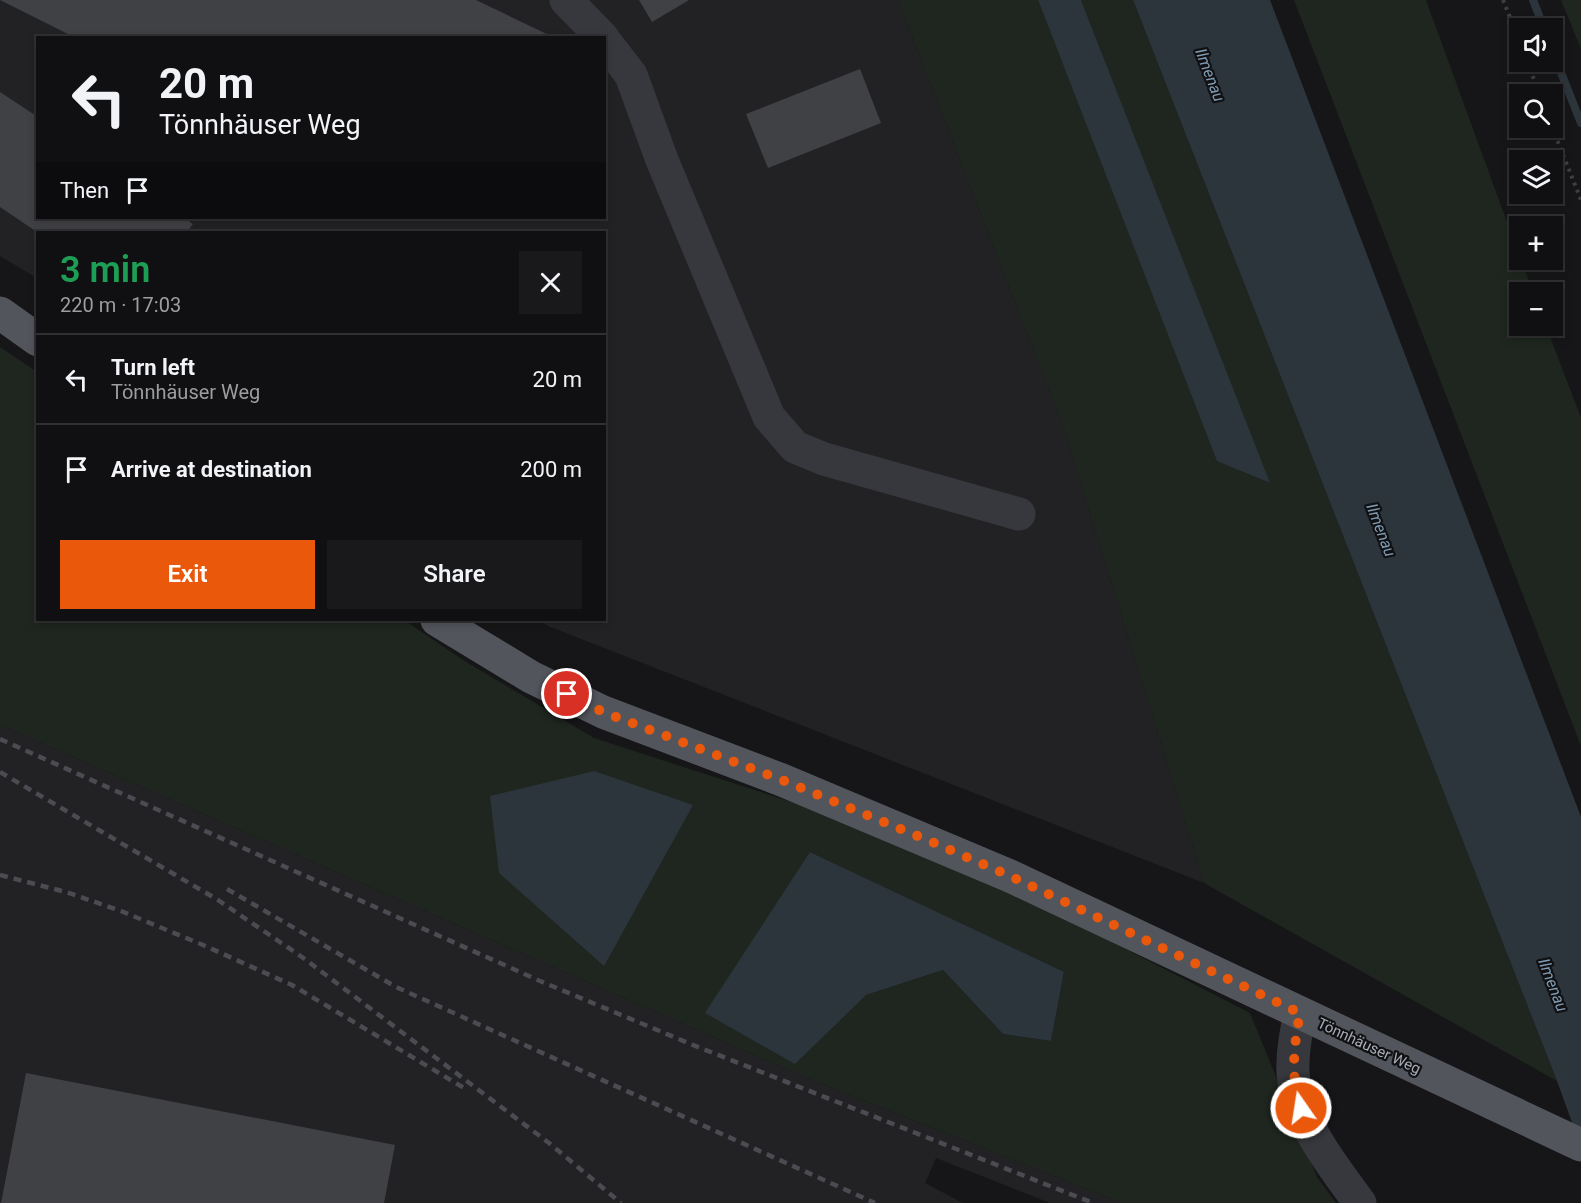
<!DOCTYPE html>
<html lang="en">
<head>
<meta charset="utf-8">
<style>
	body { margin:0; font-family:Roboto,sans-serif; background:#19191b; color:#f1f3f6; height:100vh; display:flex; flex-direction:column; font-size:22px; white-space:nowrap }
	* { box-sizing:border-box; margin:0 }
	p { font-size:20px; color:#9c9d9f }
	.icon { flex:none; width:33px; height:33px; fill:none; stroke:currentColor; stroke-width:2; stroke-linecap:round; stroke-linejoin:round }
	.map { position:relative; flex:1; overflow:hidden }
	.panel { position:absolute; left:36px; top:231px; width:570px; height:390px; display:flex; flex-direction:column; background:#101012; border-radius:0px; box-shadow:0 3px 9px #0003,0 0 0 2px #303032 }
	.panel>* { flex:none }
	.guide { position:absolute; left:36px; top:36px; width:570px; height:183px; border-radius:0px; box-shadow:0 3px 9px #0003,0 0 0 2px #303032; background:#101012; color:#f1f3f6; overflow:hidden }
	.tools { position:absolute; left:1509px; top:18px; display:grid; gap:12px }
	.tools a { display:grid; place-items:center; width:54px; height:54px; border-radius:0px; background:#101012; box-shadow:0 3px 9px #0003,0 0 0 2px #303032; font-size:30px }
	.pin { position:absolute; display:grid; place-items:center; width:51px; height:51px; color:#fff; margin:-26px; border:3px solid #fff; border-radius:50%; box-shadow:0 2px 6px #0007 }
	.me { position:absolute; width:66px; margin:-33px; rotate:347deg; stroke-linejoin:round; filter:drop-shadow(0 0 4px #0008) }
	.turn { display:flex; align-items:center; gap:21px; height:126px; padding:0 24px; font-size:27px }
	.turn .icon { width:78px; height:78px; stroke-width:2.5 }
	.turn b { display:block; font-size:42px; line-height:51px }
	.then { display:flex; align-items:center; height:57px; padding:0 24px; background:#0003; gap:12px; font-size:22px }
	.round { display:grid; place-items:center; flex:none; width:63px; height:63px; border-radius:0px; background:#19191b }
	.head { display:flex; align-items:center; justify-content:space-between; height:102px; padding:0 24px }
	h1 { font-size:36px; font-weight:600; line-height:45px; color:#1e9e55 }
	.button { display:flex; gap:12px; margin-top:auto; padding:12px 24px }
	.button a { flex:1; height:69px; border-radius:0px; background:#ea580c; color:#fff; font-size:24px; font-weight:600; line-height:69px; text-align:center }
	.button a+a { background:#19191b; color:#f1f3f6 }
	ul { padding:0; list-style:none }
	li { display:flex; align-items:center; gap:18px; height:90px; padding:0 24px; border-top:2px solid #303032 }
	li div { flex:1 }
	li b { display:block; font-size:22px }
	li em { font-style:normal }
	.map>svg:first-child { display:block }
	.built { fill:#222225; fill-rule:evenodd }
	.green { fill:#1e261f; fill-rule:evenodd }
	.water { fill:#2c353c }
	.lines { fill:none; stroke-linecap:round; stroke-linejoin:round }
	.stream { stroke:#2c353c; stroke-width:8 }
	.building { fill:#404145 }
	.path { stroke:#3d3f44; stroke-width:4; stroke-dasharray:3 4.5; stroke-linecap:butt }
	.minor { stroke:#37383d; stroke-width:33 }
	.major { stroke:#53555c; stroke-width:33 }
	.rail { stroke:#4a4c52; stroke-width:4.5; stroke-dasharray:8 6; stroke-linecap:butt }
	.route { stroke:#ea580c; stroke-width:10; stroke-dasharray:0 18 }
	.labels { text-anchor:middle; dominant-baseline:central; stroke-width:4.5; stroke-linejoin:round; paint-order:stroke }
	.street-label { font-size:15px; fill:#a8adb8; stroke:#111113 }
	.water-label { font-size:16px; font-style:italic; fill:#7f9bb3; stroke:#111113 }
</style>
</head>
<body>
<div class="map">
<svg width="1581" height="1203" viewBox="0 0 1581 1203">
	<rect width="100%" height="100%" fill="#161618"/>
	<path class="built" d="M 0,0 L 898,0 L 1064,429 L 1204,883 L 548,626 L 539,620 L 604,620 L 604,232 L 38,232 L 37,278 L 0,256 ZM 38,38 L 604,38 L 604,218 L 38,218 Z
		M 0,725 L 807,1078 L 1122,1203 L 1050,1203 L 936,1158 L 925,1183 L 963,1203 L 0,1203 Z"/>
	<path class="green" d="M 898,0 L 1038,0 L 1217,460 L 1269,483 L 1081,0 L 1133,0 L 1557,1081 L 1204,883 L 1064,429 Z
		M 1294,0 L 1426,0 L 1519,255 L 1520,260 L 1521,260 L 1533,292 L 1520,292 L 1520,326 L 1546,326 L 1581,418 L 1581,746 Z
		M 1561,0 L 1581,0 L 1581,49 Z
		M 0,347 L 37,372 L 38,620 L 404,620 L 463,660 L 594,738 L 801,805 L 1048,909 L 1250,1013 L 1317,1177 L 1336,1203 L 1122,1203 L 807,1078 L 0,725 ZM 810,852 L 1064,973 L 1051,1041 L 1003,1034 L 943,970 L 866,995 Z"/>
	<path class="water" d="M 1038,0 L 1081,0 L 1270,483 L 1217,461 Z
		M 1133,0 L 1270,0 L 1581,817 L 1581,1147 L 1557,1081 Z
		M 594,771 L 693,805 L 604,966 L 499,873 L 490,796 Z
		M 810,852 L 1064,972 L 1051,1041 L 1003,1034 L 943,970 L 866,995 L 795,1064 L 705,1013 Z"/>
	<g class="lines">
		<path class="stream" d="M 1533,0 L 1544,28
			M 1552,50 L 1581,123"/>
	</g>
	<path class="building" d="M 0,0 L 476,0 L 555,38 L 76,38 Z
		M 639,0 L 689,0 L 652,22 Z
		M 860,69 L 881,123 L 768,168 L 746,114 Z
		M 0,92 L 38,117 L 38,218 L 184,218 L 193,224 L 187,232 L 37,232 L 0,207 Z
		M 26,1073 L 395,1145 L 384,1203 L 1,1203 Z"/>
	<g class="lines">
		<path class="path" d="M 1503,0 L 1520,42
			M 1527,62 L 1540,94
			M 1552,127 L 1581,200"/>
		<path class="minor" d="M 566,0 L 603,38
			M 604,40 L 631,75 L 662,160 L 769,417 L 795,447 L 824,459 L 1019,514
			M 1300,1013 C 1296,1033 1292,1053 1293,1073 C 1297,1122 1332,1165 1360,1203"/>
		<path class="major" d="M 0,313 L 38,340
			M 437,620 L 531,677 L 603,712 L 782,780 L 1010,876 L 1581,1145"/>
		<path class="rail" d="M 0,739 L 540,981 L 693,1045 L 1093,1203
			M 0,772 L 218,900 L 302,957 L 549,1143 L 621,1203
			M 0,875 L 66,892 L 121,911 L 203,945 L 292,985 L 464,1088
			M 227,889 L 396,987 L 875,1203"/>
	</g>
	<g class="lines">
		<path class="route" d="M 567,694 L 603,712 L 782,780 L 932,842 L 1010,876 L 1300,1013 C 1294,1046 1290,1076 1301,1108"/>
	</g>
	<g class="labels">
		<g class="street-label">
			<text transform="translate(1369 1046) rotate(25)">Tönnhäuser Weg</text>
		</g>
		<g class="water-label">
			<text transform="translate(1210 75) rotate(69)">Ilmenau</text>
			<text transform="translate(1381 530) rotate(69)">Ilmenau</text>
			<text transform="translate(1553 985) rotate(69)">Ilmenau</text>
		</g>
	</g>
</svg>
<div class="tools">
<a><svg class="icon" aria-label="sound" viewBox="0 0 24 24"><path d="M4 9h4l5-4v14l-5-4H4zM17 9q2 3 0 6"/></svg></a>
<a><svg class="icon" aria-label="search" viewBox="0 0 24 24"><circle cx="10" cy="10" r="6"/><path d="M15 15l6 6"/></svg></a>
<a><svg class="icon" aria-label="layers" viewBox="0 0 24 24"><path d="M12 4l9 5-9 5-9-5zM3 14l9 5 9-5"/></svg></a>
<a>+</a>
<a>−</a>
</div>
<div class="pin" style="left:567px;top:694px;background:#d93025"><svg class="icon" aria-label="arrive" viewBox="0 0 24 24"><path d="M6 21V4h12l-3 4 3 4H6"/></svg></div>
<svg class="me" style="left:1301px;top:1108px" viewBox="-20 -20 40 40"><circle r="17" fill="#ea580c" stroke="#fff" stroke-width="3"/><path d="M0-11L8 9 0 5-8 9z" fill="#fff"/></svg>
<div class="guide">
<div class="turn"><svg class="icon" aria-label="left" viewBox="0 0 24 24"><path d="M17 20v-9H6M10 6l-5 5 5 5"/></svg><div><b>20 m</b>Tönnhäuser Weg</div></div>
<div class="then">Then<svg class="icon" aria-label="arrive" viewBox="0 0 24 24"><path d="M6 21V4h12l-3 4 3 4H6"/></svg></div>
</div>
<section class="panel">
<div class="head"><div><h1>3 min</h1><p>220 m · 17:03</p></div><a class="round"><svg class="icon" aria-label="close" viewBox="0 0 24 24"><path d="M6 6l12 12M18 6L6 18"/></svg></a></div>
<ul>
<li><svg class="icon" aria-label="left" viewBox="0 0 24 24"><path d="M17 20v-9H6M10 6l-5 5 5 5"/></svg><div><b>Turn left</b><p>Tönnhäuser Weg</p></div><em>20 m</em></li>
<li><svg class="icon" aria-label="arrive" viewBox="0 0 24 24"><path d="M6 21V4h12l-3 4 3 4H6"/></svg><div><b>Arrive at destination</b></div><em>200 m</em></li>
</ul>
<div class="button"><a>Exit</a><a>Share</a></div>
</section>
</div>
</body>
</html>
